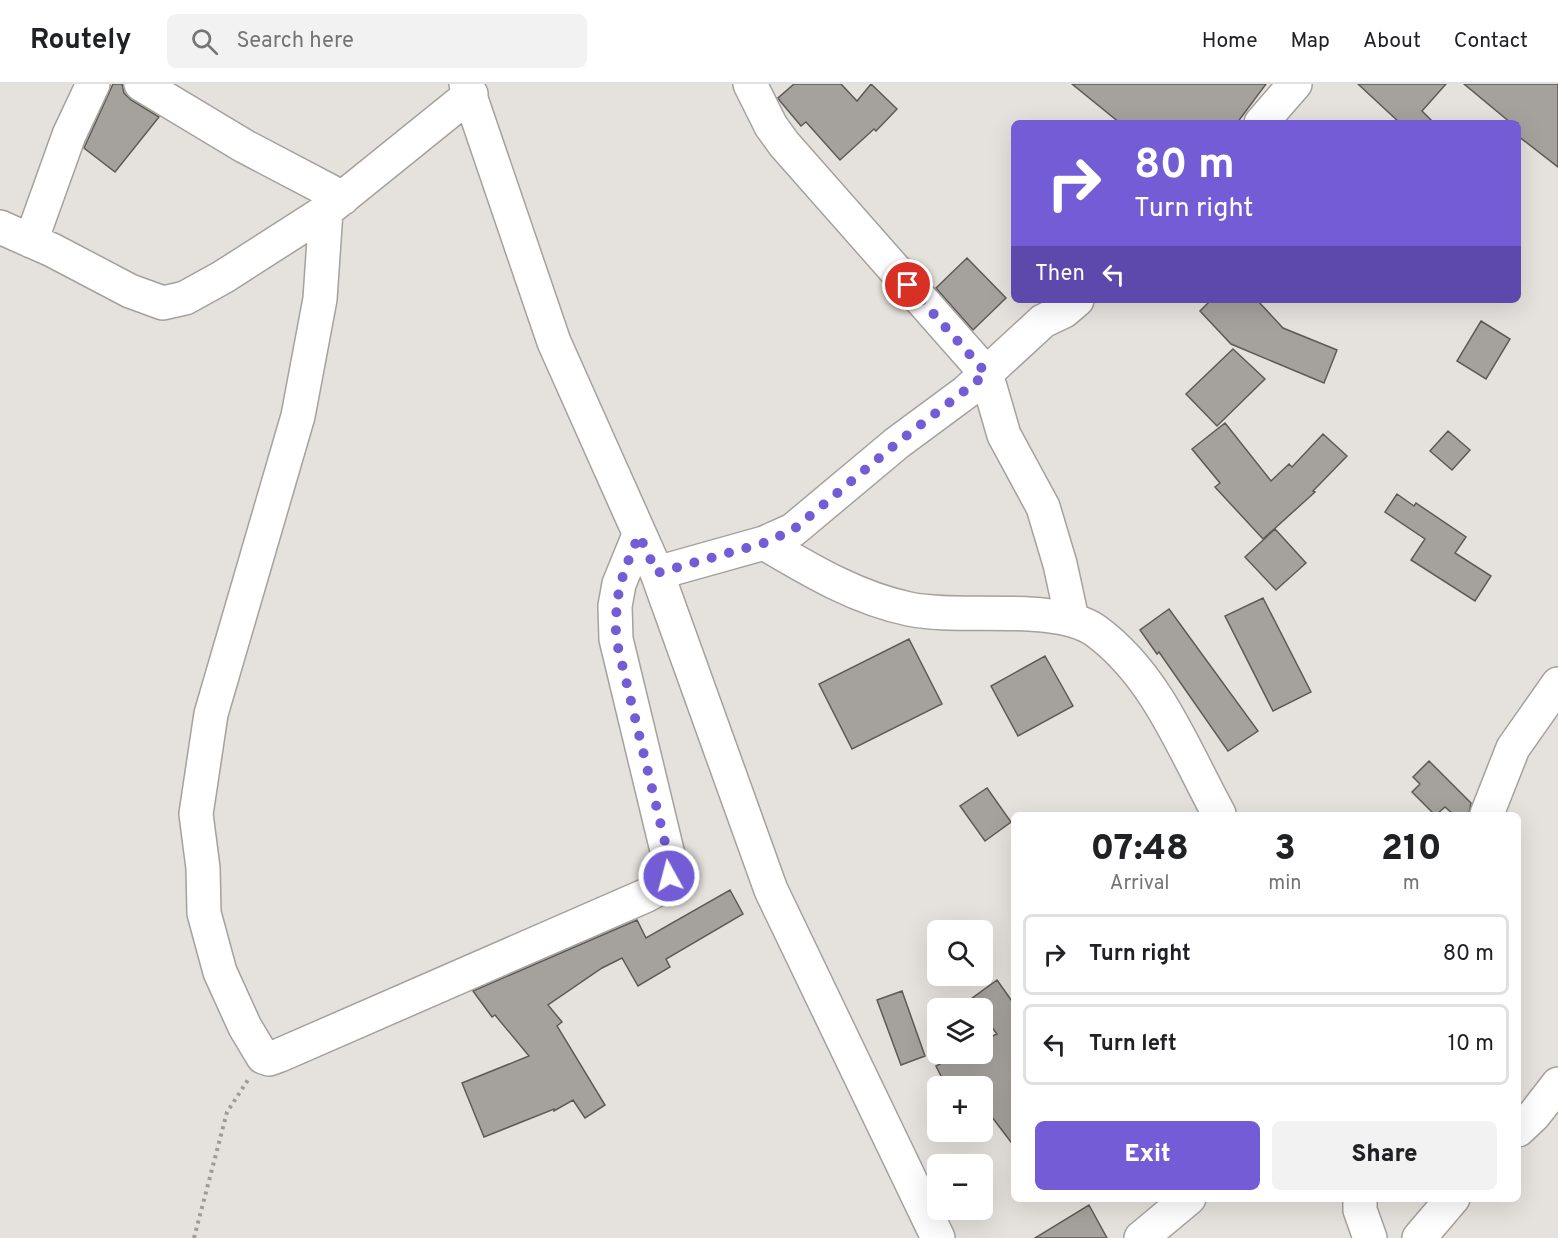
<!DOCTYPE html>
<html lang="en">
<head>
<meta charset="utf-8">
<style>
	body { margin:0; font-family:Overpass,sans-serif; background:#f2f2f2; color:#202124; height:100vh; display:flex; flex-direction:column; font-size:22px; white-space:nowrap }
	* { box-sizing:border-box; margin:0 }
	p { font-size:20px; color:#757577 }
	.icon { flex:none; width:33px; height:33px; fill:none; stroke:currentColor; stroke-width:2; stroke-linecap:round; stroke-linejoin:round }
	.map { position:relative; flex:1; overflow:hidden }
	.sheet { position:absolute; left:1011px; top:728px; width:510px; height:390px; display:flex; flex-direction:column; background:#fff; border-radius:9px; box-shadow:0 6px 24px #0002 }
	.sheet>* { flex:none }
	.top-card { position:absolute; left:1011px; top:36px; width:510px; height:183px; border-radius:9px; box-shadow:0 6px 24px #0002; background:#735cd6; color:#fff; overflow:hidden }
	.buttons { position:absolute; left:927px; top:836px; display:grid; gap:12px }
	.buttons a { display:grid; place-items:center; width:66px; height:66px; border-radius:9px; background:#fff; box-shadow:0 6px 24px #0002; font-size:30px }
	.pin { position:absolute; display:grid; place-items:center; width:51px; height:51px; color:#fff; margin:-26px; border:3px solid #fff; border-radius:50%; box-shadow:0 2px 6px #0007 }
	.me { position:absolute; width:66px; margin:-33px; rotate:353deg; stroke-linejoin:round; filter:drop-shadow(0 0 4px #0008) }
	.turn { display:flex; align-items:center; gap:21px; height:126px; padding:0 24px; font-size:27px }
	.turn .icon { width:78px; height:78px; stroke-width:2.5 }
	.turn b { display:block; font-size:42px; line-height:51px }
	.then { display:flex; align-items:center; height:57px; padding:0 24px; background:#0003; gap:12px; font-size:22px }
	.eta { display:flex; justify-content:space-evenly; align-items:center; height:102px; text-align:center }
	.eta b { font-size:36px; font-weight:800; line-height:42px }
	.cta { display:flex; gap:12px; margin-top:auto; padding:12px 24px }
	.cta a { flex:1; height:69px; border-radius:9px; background:#735cd6; color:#fff; font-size:24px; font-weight:800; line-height:69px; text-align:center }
	.cta a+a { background:#f2f2f2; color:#202124 }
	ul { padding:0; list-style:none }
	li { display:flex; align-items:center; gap:18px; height:81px; margin:0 12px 9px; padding:0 12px; border:3px solid #e0e0e0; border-radius:9px }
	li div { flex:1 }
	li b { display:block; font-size:22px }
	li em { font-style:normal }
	header { display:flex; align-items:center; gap:36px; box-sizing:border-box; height:84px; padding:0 30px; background:#fff; border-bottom:2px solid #e0e0e0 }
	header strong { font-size:28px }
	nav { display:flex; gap:33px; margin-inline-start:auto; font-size:21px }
	.search { width:420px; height:54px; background:#f2f2f2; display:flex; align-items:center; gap:15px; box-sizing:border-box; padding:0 21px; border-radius:9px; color:#757577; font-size:22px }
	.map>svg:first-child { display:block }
	.building { fill:#a5a29d; stroke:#5e5b57; stroke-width:1.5 }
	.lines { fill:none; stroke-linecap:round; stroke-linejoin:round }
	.minor-casing { stroke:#a5a19c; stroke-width:36 }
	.path { stroke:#9f9c98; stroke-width:4; stroke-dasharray:3 4.5; stroke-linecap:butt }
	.minor { stroke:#fff; stroke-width:33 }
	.route { stroke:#735cd6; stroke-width:10; stroke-dasharray:0 18 }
</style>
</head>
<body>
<header>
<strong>Routely</strong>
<div class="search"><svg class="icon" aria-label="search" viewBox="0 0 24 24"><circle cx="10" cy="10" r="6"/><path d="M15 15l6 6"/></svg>Search here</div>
<nav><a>Home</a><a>Map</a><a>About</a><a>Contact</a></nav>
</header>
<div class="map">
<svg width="1558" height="1154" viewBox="0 0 1558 1154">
	<rect width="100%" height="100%" fill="#e5e1dc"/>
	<path class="building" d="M 113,0 L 122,0 L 124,9 L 131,16 L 159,33 L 115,88 L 84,64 Z
		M 794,0 L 841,0 L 857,17 L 871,0 L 897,25 L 876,47 L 874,45 L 840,76 L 806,38 L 801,42 L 780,17 L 778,14 Z
		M 1072,0 L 1266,0 L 1237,39 L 1120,39 Z
		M 1358,0 L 1446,0 L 1422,27 L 1434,39 L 1400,39 Z
		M 1464,0 L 1558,0 L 1558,83 L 1518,52 L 1518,39 L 1511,39 Z
		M 967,174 L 1006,214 L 973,246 L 936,204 Z
		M 1211,216 L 1257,216 L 1283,244 L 1337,266 L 1324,299 L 1231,260 L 1200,227 Z
		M 1481,237 L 1510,255 L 1486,295 L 1457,277 Z
		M 1233,265 L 1265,295 L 1217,342 L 1186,310 Z
		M 1225,339 L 1271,397 L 1289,380 L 1292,383 L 1323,350 L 1347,372 L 1313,407 L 1315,408 L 1263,455 L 1215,403 L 1220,399 L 1192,365 Z
		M 1448,347 L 1470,366 L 1452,386 L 1430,367 Z
		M 1397,410 L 1414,422 L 1416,419 L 1466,453 L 1455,469 L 1491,492 L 1475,517 L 1411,476 L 1425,455 L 1385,428 Z
		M 1275,445 L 1306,479 L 1276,506 L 1245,473 Z
		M 1263,514 L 1311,608 L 1273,627 L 1225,532 Z
		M 1169,525 L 1258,647 L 1228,667 L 1159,568 L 1157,570 L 1140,546 Z
		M 909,555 L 942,620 L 852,665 L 819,600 Z
		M 1045,572 L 1073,622 L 1018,652 L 991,602 Z
		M 1429,677 L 1471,719 L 1469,730 L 1453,730 L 1445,723 L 1437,730 L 1434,730 L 1412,708 L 1420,700 L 1413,693 Z
		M 987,704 L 1011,738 L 985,757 L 960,722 Z
		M 730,806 L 743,830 L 666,875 L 670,883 L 638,902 L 622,874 L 602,884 L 548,921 L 562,938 L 557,942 L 605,1021 L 585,1034 L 573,1016 L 554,1027 L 554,1025 L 484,1053 L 462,999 L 529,972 L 495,931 L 492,933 L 473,907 L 637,836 L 646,854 Z
		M 997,896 L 1014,920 L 1014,1062 L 982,1020 L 982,1002 L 946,1002 L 936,982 L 961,969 L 982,969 L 982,957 L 997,950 L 982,930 L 982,924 L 978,924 L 971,915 Z
		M 902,907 L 925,972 L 901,981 L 877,916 Z
		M 1089,1121 L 1107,1154 L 1035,1154 Z"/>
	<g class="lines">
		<defs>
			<path id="minor" d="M 141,0 L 244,62 L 343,114
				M 466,0 L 554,258 L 657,489 L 771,806 L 938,1154
				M 750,0 L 771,42 L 784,60 L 986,289 L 1004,351 L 1043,423 L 1060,480 L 1072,535
				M 1261,39 L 1295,0
				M 326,127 L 320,215 L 298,332 L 211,630 L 196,730 L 203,784 L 204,829 L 220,888 L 245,943 L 263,973 L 269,975 L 280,971 L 647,811 C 661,804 668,796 670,779 L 616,555 L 615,522 L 619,500 L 639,451
				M 0,143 L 52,166 L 130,207 L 163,219 L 185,214 L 223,193 L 326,127 L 471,10
				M 31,157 L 69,51 L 93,0
				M 764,459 C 810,486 856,514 909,525 C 960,536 1056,518 1096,547 C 1157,592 1184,666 1219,730
				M 657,489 L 764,459 L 793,446 L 897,359 L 966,308 L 1043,237 L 1064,227 L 1077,216
				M 1487,730 L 1513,664 L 1558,600
				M 1518,1046 L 1534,1031 L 1558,1000
				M 1360,1114 L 1360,1126 L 1370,1154
				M 1141,1154 L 1189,1114
				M 1419,1154 L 1453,1114"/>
		</defs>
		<use href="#minor" class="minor-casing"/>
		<path class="path" d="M 194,1154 L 227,1028 L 248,996"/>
		<use href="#minor" class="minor"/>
	</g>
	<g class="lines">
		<path class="route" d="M 669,792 L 670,779 L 616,555 C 615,508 621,493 639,451 L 657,489 L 764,459 L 793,446 L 897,359 L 976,298 L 986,289 L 908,201"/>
	</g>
</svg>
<div class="buttons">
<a><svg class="icon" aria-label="search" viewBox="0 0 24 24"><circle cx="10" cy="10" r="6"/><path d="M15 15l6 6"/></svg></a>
<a><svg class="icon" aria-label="layers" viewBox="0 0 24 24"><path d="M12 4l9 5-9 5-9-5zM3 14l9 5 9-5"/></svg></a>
<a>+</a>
<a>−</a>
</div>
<div class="pin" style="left:908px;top:201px;background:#d93025"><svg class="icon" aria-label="arrive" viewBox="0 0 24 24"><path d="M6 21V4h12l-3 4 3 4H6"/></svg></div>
<svg class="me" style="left:669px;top:792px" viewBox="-20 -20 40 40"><circle r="17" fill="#735cd6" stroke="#fff" stroke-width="3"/><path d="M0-11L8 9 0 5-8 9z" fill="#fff"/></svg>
<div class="top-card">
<div class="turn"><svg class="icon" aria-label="right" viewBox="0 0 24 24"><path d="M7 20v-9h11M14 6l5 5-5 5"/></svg><div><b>80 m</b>Turn right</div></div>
<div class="then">Then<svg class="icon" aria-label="left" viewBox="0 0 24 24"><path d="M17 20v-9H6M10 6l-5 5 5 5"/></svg></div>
</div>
<section class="sheet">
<div class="eta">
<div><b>07:48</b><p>Arrival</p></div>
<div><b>3</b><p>min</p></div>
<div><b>210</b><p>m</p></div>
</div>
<ul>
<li><svg class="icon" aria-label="right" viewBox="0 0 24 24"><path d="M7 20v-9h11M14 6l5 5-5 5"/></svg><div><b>Turn right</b></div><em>80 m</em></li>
<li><svg class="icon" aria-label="left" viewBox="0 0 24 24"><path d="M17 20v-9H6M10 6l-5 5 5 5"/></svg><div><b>Turn left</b></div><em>10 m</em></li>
</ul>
<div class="cta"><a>Exit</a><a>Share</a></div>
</section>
</div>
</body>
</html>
